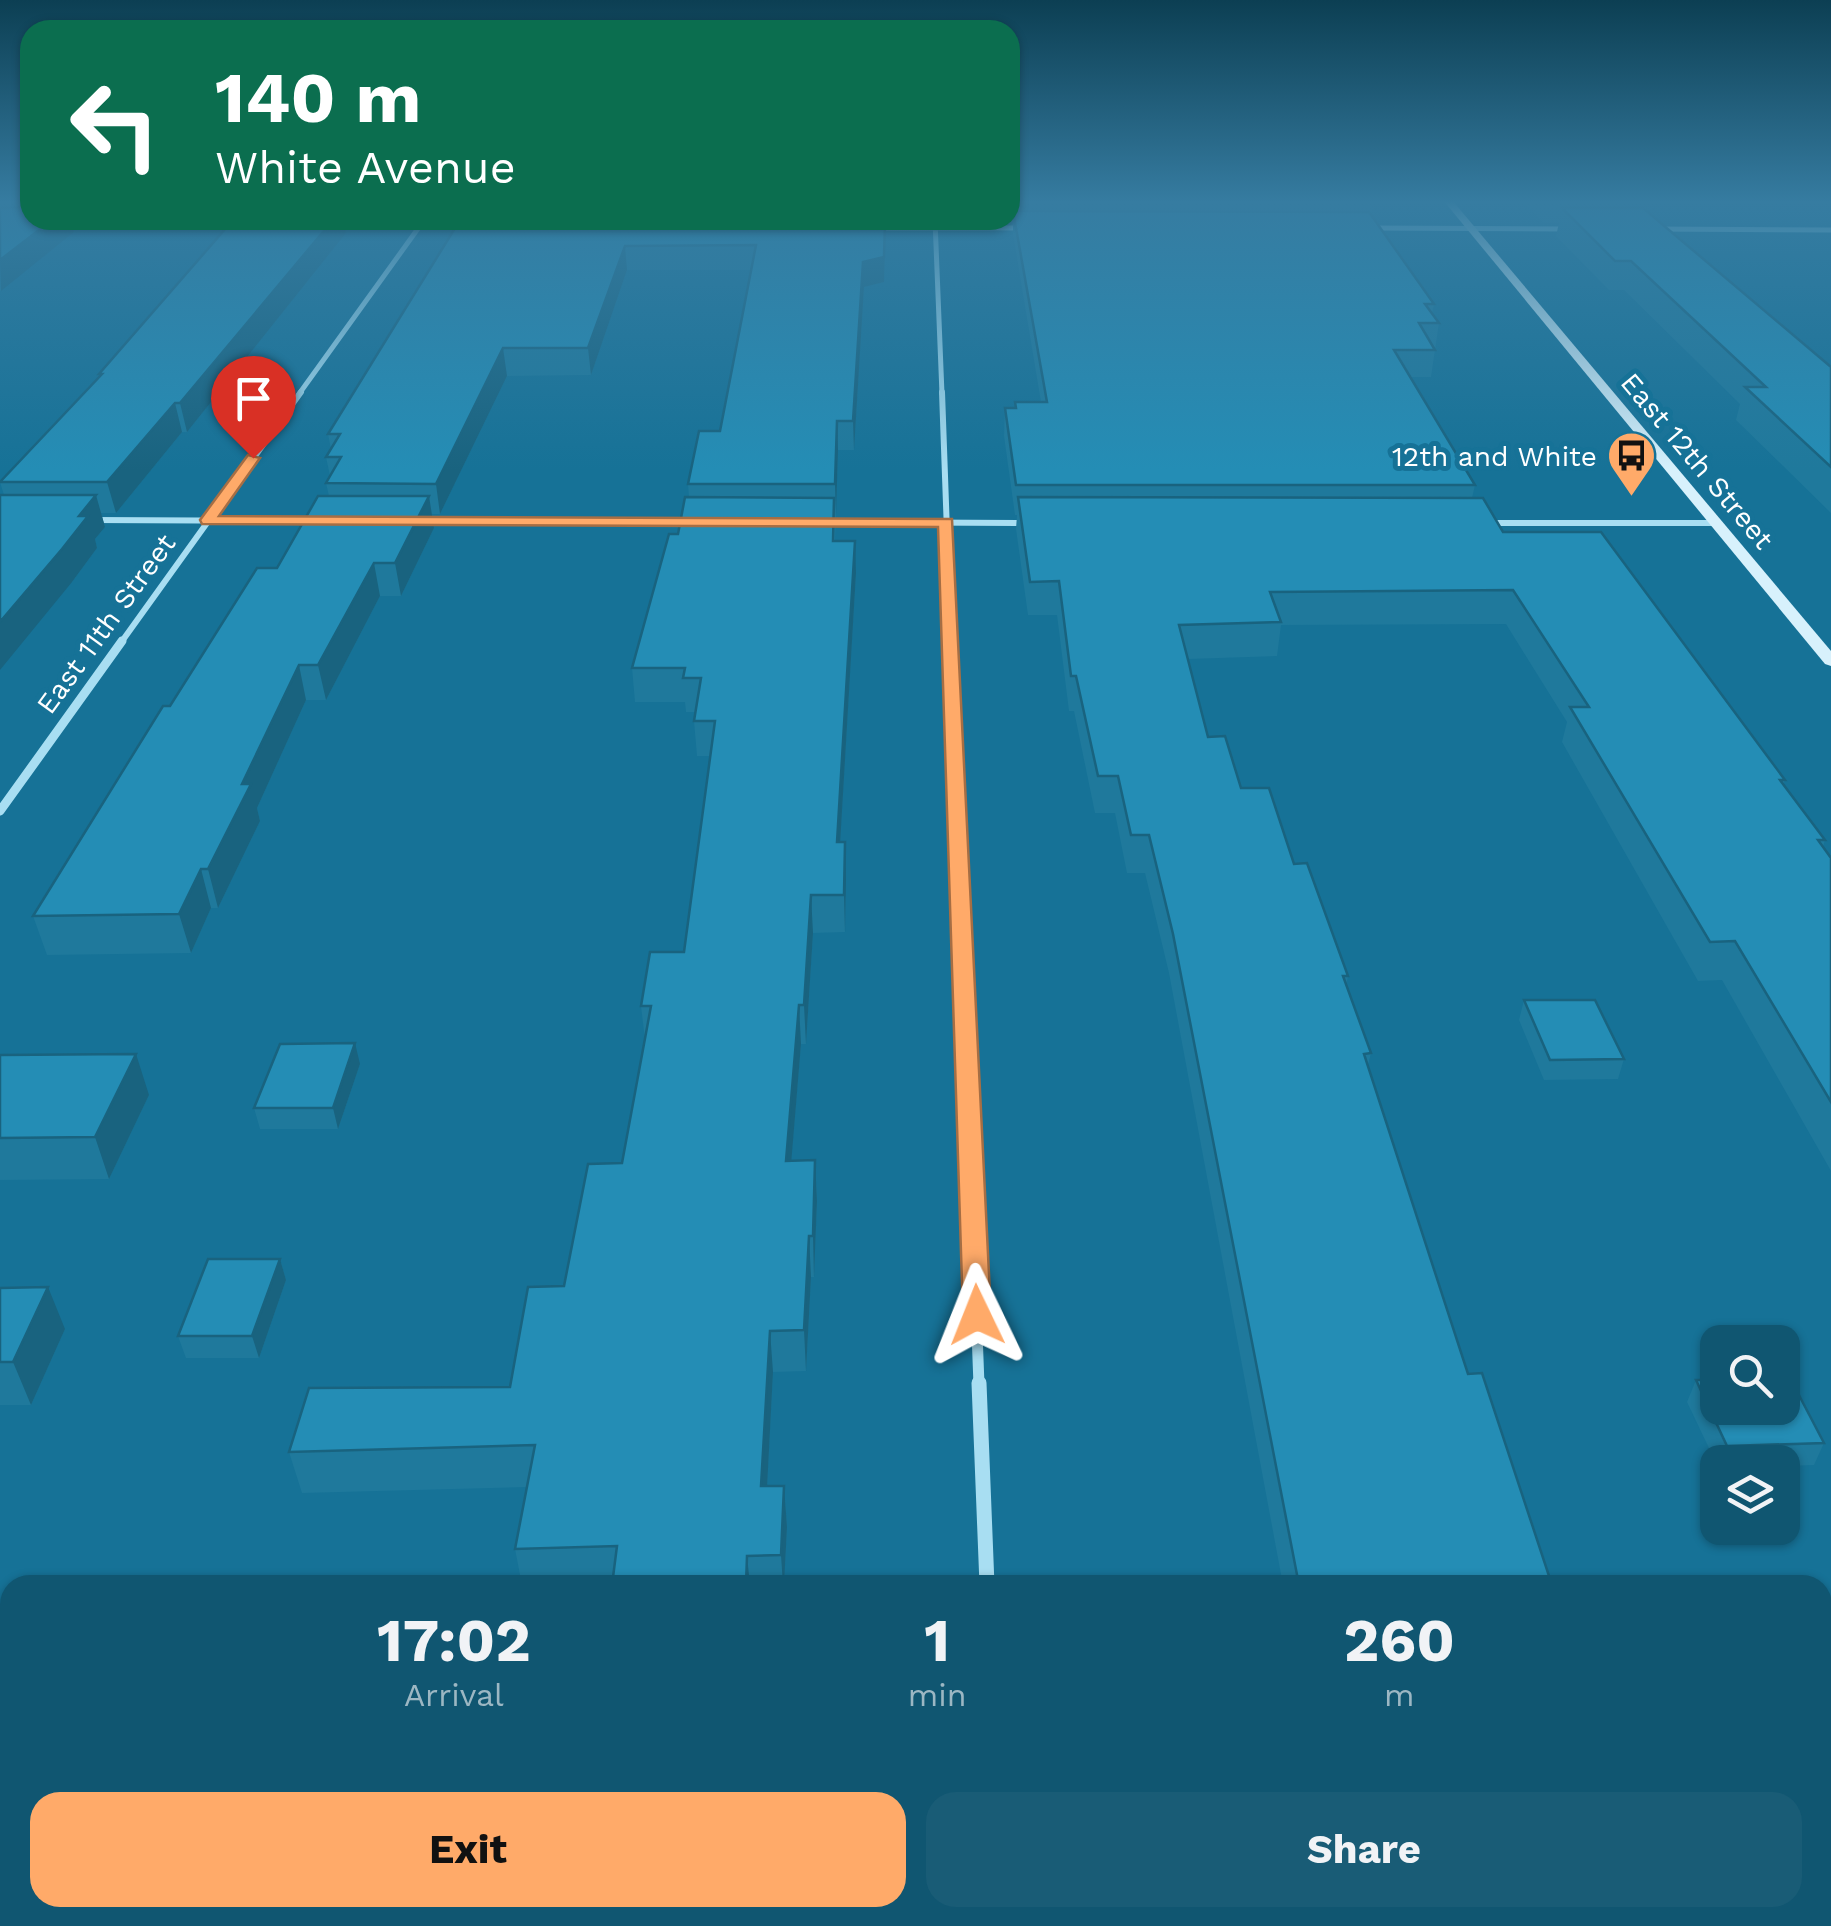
<!DOCTYPE html>
<html lang="en">
<head>
<meta charset="utf-8">
<style>
	body { margin:0; font-family:"Work Sans",sans-serif; background:#195c76; color:#f1f3f6; height:100vh; display:flex; flex-direction:column; font-size:38px; white-space:nowrap }
	* { box-sizing:border-box; margin:0 }
	p { font-size:32px; color:#9cb7c3 }
	.icon { flex:none; width:55px; height:55px; fill:none; stroke:currentColor; stroke-width:2; stroke-linecap:round; stroke-linejoin:round }
	.map { position:relative; flex:1; overflow:hidden }
	.side { position:absolute; left:0px; top:1575px; width:1832px; height:352px; display:flex; flex-direction:column; background:#105671; border-radius:30px 30px 0 0; box-shadow:0 2px 8px #0004 }
	.side>* { flex:none }
	.top-card { position:absolute; left:20px; top:20px; width:1000px; height:210px; border-radius:30px; box-shadow:0 2px 8px #0004; background:#0b6e4f; color:#fff; overflow:hidden }
	.buttons { position:absolute; left:1700px; top:1325px; display:grid; gap:20px }
	.buttons a { display:grid; place-items:center; width:100px; height:100px; border-radius:20px; background:#105671; box-shadow:0 2px 8px #0004; font-size:50px }
	.pin { position:absolute; display:grid; place-items:center; width:85px; height:85px; color:#fff; margin:-102px -42px; border-radius:50% 50% 50% 0; rotate:-45deg; box-shadow:0 0 10px #0007 }
	.pin .icon { rotate:45deg }
	.me { position:absolute; width:110px; margin:-55px; rotate:358deg; stroke-linejoin:round; filter:drop-shadow(0 0 8px #0008) }
	.turn { display:flex; align-items:center; gap:35px; height:210px; padding:0 30px; font-size:45px }
	.turn .icon { width:130px; height:130px; stroke-width:2.5 }
	.turn b { display:block; font-size:70px; line-height:85px }
	.eta { display:flex; justify-content:space-evenly; align-items:center; height:170px; text-align:center }
	.eta b { font-size:60px; font-weight:700; line-height:70px }
	.cta { display:flex; gap:20px; margin-top:auto; padding:20px 30px }
	.cta a { flex:1; height:115px; border-radius:30px; background:#ffaa69; color:#111; font-size:40px; font-weight:700; line-height:115px; text-align:center }
	.cta a+a { background:#195c76; color:#f1f3f6 }
	.map>svg:first-child { display:block }
	.lines { fill:none; stroke-linecap:round; stroke-linejoin:round }
	.street-far4 { stroke:#a8def2; stroke-width:5 }
	.street-far3 { stroke:#a8def2; stroke-width:6 }
	.street-far2 { stroke:#a8def2; stroke-width:9 }
	.street-far1 { stroke:#a8def2; stroke-width:11 }
	.street { stroke:#a8def2; stroke-width:15 }
	.secondary { fill:#d7f1fc; fill-rule:evenodd }
	.wall { fill:#1f799c }
	.shaded-wall { fill:#19637f }
	.building { fill:#248db5; stroke:#19637f; stroke-width:2.5 }
	.route { fill:#ffaa69; stroke:#a66e44; stroke-width:2.5 }
	.labels { text-anchor:middle; dominant-baseline:central; stroke-width:10; stroke-linejoin:round; paint-order:stroke }
	.far-poi-label { font-size:28px; fill:#fff; stroke:#167297; text-anchor:end }
	.far-street-label { font-size:28px; fill:#fff; stroke:#167297 }
</style>
</head>
<body>
<div class="map">
<svg width="1831" height="1926" viewBox="0 0 1831 1926">
	<rect width="100%" height="100%" fill="#167297"/>
	<g class="lines">
		<path class="street-far4" d="M 935,220 L 942,394
			M 61,226 L 239,226
			M 336,226 L 469,227
			M 876,228 L 1024,228
			M 1371,228 L 1569,229
			M 1656,229 L 1831,230
			M 299,394 L 422,223"/>
		<path class="street-far3" d="M 942,392 L 951,644
			M 91,520 L 314,521
			M 421,521 L 694,521
			M 826,522 L 1029,523
			M 1486,523 L 1716,523
			M 120,644 L 301,392"/>
		<path class="street-far2" d="M 951,641 L 963,967
			M 0,811 L 122,641"/>
		<path class="street-far1" d="M 963,964 L 979,1385"/>
		<path class="street" d="M 979,1383 L 987,1585
			M 1000,1918 L 1001,1926"/>
		<path class="secondary" d="M 1443,200 L 1452,200 L 1831,651 L 1831,666 L 1825,664 Z"/>
	</g>
	<path class="wall" d="M 0,200 L 30,200 L 30,220 L 86,220 L 71,220 L 74,232 L 0,291 Z
		M 1010,200 L 1373,200 L 1371,215 L 1434,304 L 1432,314 L 1439,323 L 1431,377 L 1410,377 L 1475,485 L 1472,498 L 1503,532 L 1785,780 L 1783,785 L 1825,840 L 1823,847 L 1831,858 L 1831,1171 L 1722,980 L 1698,981 L 1562,742 L 1567,722 L 1506,624 L 1281,625 L 1277,656 L 1188,659 L 1208,737 L 1241,788 L 1294,864 L 1348,976 L 1346,986 L 1371,1053 L 1368,1065 L 1468,1374 L 1552,1585 L 1283,1585 L 1169,973 L 1145,873 L 1127,873 L 1115,813 L 1095,813 L 1074,711 L 1069,711 L 1057,615 L 1028,615 L 1016,529 L 1017,515 L 1015,515 L 1004,436 L 1005,408 L 1015,408 L 1041,402 L 1013,234 L 1013,222 L 1011,222 L 1010,216 Z
		M 1522,200 L 1628,200 L 1626,208 L 1831,367 L 1831,513 L 1736,420 L 1740,404 L 1624,290 L 1609,290 L 1556,236 L 1559,223 L 1544,223 Z
		M 233,220 L 357,220 L 344,220 L 346,233 L 187,432 L 182,432 L 116,513 L 101,513 L 105,527 L 95,539 L 97,548 L 72,582 L 4,495 L 0,482 L 99,377 L 99,374 Z
		M 460,220 L 886,220 L 884,282 L 864,287 L 854,450 L 838,450 L 835,541 L 856,573 L 840,842 L 846,879 L 845,932 L 813,933 L 806,1044 L 801,1044 L 791,1161 L 815,1160 L 817,1201 L 814,1277 L 811,1277 L 806,1371 L 773,1372 L 767,1486 L 784,1486 L 787,1527 L 784,1585 L 522,1585 L 515,1549 L 527,1487 L 302,1493 L 289,1452 L 510,1387 L 564,1286 L 622,1163 L 645,1040 L 641,1006 L 684,952 L 710,756 L 697,756 L 694,721 L 695,712 L 686,712 L 685,702 L 635,702 L 632,668 L 689,497 L 688,484 L 720,431 L 751,270 L 627,270 L 591,375 L 507,376 L 440,514 L 432,514 L 434,528 L 401,596 L 380,596 L 326,700 L 306,700 L 257,808 L 260,821 L 218,908 L 211,908 L 191,953 L 47,955 L 33,916 L 170,706 L 277,568 L 329,496 L 326,483 L 330,476 L 326,457 L 331,449 L 328,434 Z
		M 1524,1000 L 1624,1059 L 1618,1079 L 1544,1080 L 1519,1020 Z
		M 0,1055 L 149,1095 L 109,1179 L 0,1180 Z
		M 360,1064 L 338,1129 L 260,1129 L 254,1108 Z
		M 280,1259 L 286,1280 L 259,1358 L 186,1358 L 178,1336 Z
		M 0,1288 L 65,1329 L 31,1405 L 0,1405 Z
		M 1696,1380 L 1824,1443 L 1814,1465 L 1782,1466 L 1782,1462 L 1718,1462 L 1718,1467 L 1687,1402 Z
		M 1822,1693 L 1831,1712 L 1831,1743 L 1827,1750 L 1822,1750 Z
		M 1289,1918 L 1617,1918 L 1613,1926 L 1290,1926 Z"/>
	<path class="shaded-wall" d="M 52,220 L 71,220 L 74,232 L 1,291 L 0,260 Z
		M 333,220 L 344,220 L 346,233 L 187,432 L 180,403 Z
		M 886,220 L 884,282 L 864,287 L 854,450 L 853,421 L 863,262 Z
		M 625,246 L 627,270 L 591,375 L 588,348 Z
		M 503,348 L 507,376 L 440,514 L 436,484 Z
		M 175,403 L 182,432 L 116,513 L 107,482 Z
		M 837,421 L 838,450 L 836,515 L 835,484 Z
		M 96,495 L 105,527 L 95,539 L 97,548 L 72,582 L 0,670 L 0,622 L 79,516 Z
		M 429,496 L 434,528 L 401,596 L 395,563 Z
		M 855,541 L 856,573 L 838,879 L 837,842 Z
		M 374,563 L 380,596 L 326,700 L 318,665 Z
		M 299,665 L 306,700 L 257,808 L 260,821 L 218,908 L 208,869 L 242,784 Z
		M 845,842 L 846,879 L 845,932 L 844,895 Z
		M 201,869 L 211,908 L 191,953 L 179,914 Z
		M 811,895 L 813,933 L 806,1044 L 804,1005 Z
		M 799,1005 L 801,1044 L 788,1201 L 786,1161 Z
		M 355,1043 L 360,1064 L 338,1129 L 333,1108 Z
		M 136,1054 L 149,1095 L 109,1179 L 95,1137 Z
		M 815,1160 L 817,1201 L 814,1277 L 813,1236 Z
		M 809,1236 L 811,1277 L 806,1371 L 804,1330 Z
		M 280,1259 L 286,1280 L 259,1358 L 252,1336 Z
		M 48,1287 L 65,1329 L 31,1405 L 13,1362 Z
		M 770,1331 L 773,1372 L 765,1527 L 761,1486 Z
		M 784,1486 L 787,1527 L 784,1585 L 783,1585 L 781,1555 Z
		M 747,1556 L 750,1585 L 746,1585 Z"/>
	<path class="building" d="M 0,208 L 30,208 L 30,220 L 52,220 L 0,260 Z
		M 1562,208 L 1643,208 L 1831,367 L 1831,467 L 1745,387 L 1766,387 L 1631,261 L 1615,261 Z
		M 1013,211 L 1369,212 L 1434,304 L 1425,304 L 1439,323 L 1419,323 L 1435,350 L 1394,350 L 1475,485 L 1016,485 L 1005,408 L 1016,408 L 1015,402 L 1047,402 Z
		M 233,220 L 333,220 L 180,403 L 175,403 L 107,482 L 0,482 L 102,374 L 99,374 Z
		M 460,220 L 885,220 L 884,257 L 863,262 L 853,421 L 837,421 L 835,484 L 688,484 L 699,431 L 720,431 L 756,245 L 625,246 L 588,348 L 503,348 L 436,484 L 326,483 L 341,457 L 326,457 L 340,434 L 328,434 Z
		M 0,495 L 96,495 L 79,516 L 88,516 L 62,549 L 0,622 Z
		M 318,496 L 429,496 L 395,563 L 374,563 L 318,665 L 299,665 L 242,784 L 251,784 L 208,869 L 201,869 L 179,914 L 33,916 L 163,706 L 170,706 L 257,568 L 277,568 Z
		M 685,497 L 834,498 L 833,541 L 855,541 L 837,842 L 845,842 L 844,895 L 811,895 L 804,1005 L 799,1005 L 786,1161 L 815,1160 L 813,1236 L 809,1236 L 804,1330 L 770,1331 L 761,1486 L 784,1486 L 781,1555 L 747,1556 L 746,1585 L 612,1585 L 617,1546 L 515,1549 L 535,1445 L 289,1452 L 309,1388 L 510,1387 L 528,1287 L 564,1286 L 588,1164 L 622,1163 L 651,1006 L 641,1006 L 650,952 L 684,952 L 715,721 L 694,721 L 701,678 L 683,678 L 685,668 L 632,668 L 669,534 L 678,534 Z
		M 1018,497 L 1483,498 L 1503,532 L 1601,532 L 1785,780 L 1780,780 L 1825,840 L 1818,840 L 1831,858 L 1831,1102 L 1735,941 L 1710,942 L 1570,707 L 1589,707 L 1513,590 L 1270,592 L 1281,622 L 1179,625 L 1208,737 L 1225,736 L 1241,788 L 1269,788 L 1294,864 L 1307,863 L 1348,976 L 1343,976 L 1371,1053 L 1364,1054 L 1468,1374 L 1482,1373 L 1552,1585 L 1299,1585 L 1173,934 L 1149,835 L 1131,835 L 1118,776 L 1098,776 L 1076,676 L 1071,676 L 1059,581 L 1030,582 Z
		M 1524,1000 L 1595,1000 L 1624,1059 L 1550,1060 Z
		M 355,1043 L 333,1108 L 254,1108 L 280,1044 Z
		M 136,1054 L 95,1137 L 0,1138 L 0,1055 Z
		M 208,1259 L 280,1259 L 252,1336 L 178,1336 Z
		M 48,1287 L 13,1362 L 0,1362 L 0,1288 Z
		M 1782,1378 L 1790,1378 L 1824,1443 L 1727,1446 L 1696,1380 L 1718,1380 L 1718,1408 L 1782,1408 Z
		M 1822,1693 L 1831,1712 L 1831,1729 L 1822,1729 Z
		M 1306,1918 L 1598,1918 L 1601,1926 L 1308,1926 Z"/>
	<linearGradient id="sky" x2="0" y2="1"><stop stop-color="#0c3f53"/><stop offset="0.43" stop-color="#367ca1"/><stop offset="1" stop-color="#367ca1" stop-opacity="0"/></linearGradient>
	<rect width="1831" height="470" fill="url(#sky)"/>
	<path class="route" d="M 248,455 L 260,458 L 219,516 L 952,519 L 991,1315 L 987,1323 L 967,1323 L 963,1315 L 938,527 L 202,524 L 200,520 Z"/>
	<defs>
		<symbol id="bus-pin" viewBox="-11 -11 22 30"><path d="M0 17L-7.5 6A9.5 9.5 0 1 1 7.5 6Z" fill="#ffaa69" stroke="#167297"/><path d="M-5-6H5V4H4V6H2V4H-2V6H-4V4H-5ZM-3.5-4V0h7V-4ZM-3.5 1.2v1.5H-2V1.2ZM2 1.2v1.5H3.5V1.2Z" fill="#111"/></symbol>
	</defs>
	<g fill-rule="evenodd">
		<use href="#bus-pin" x="1604" y="428" width="55" height="75"/>
	</g>
	<g class="labels">
		<g class="far-poi-label">
			<text x="1597" y="456">12th and White</text>
		</g>
		<g class="far-street-label">
			<text transform="translate(1697 461) rotate(50)">East 12th Street</text>
			<text transform="translate(106 624) rotate(-54)">East 11th Street</text>
		</g>
	</g>
</svg>
<div class="buttons">
<a><svg class="icon" aria-label="search" viewBox="0 0 24 24"><circle cx="10" cy="10" r="6"/><path d="M15 15l6 6"/></svg></a>
<a><svg class="icon" aria-label="layers" viewBox="0 0 24 24"><path d="M12 4l9 5-9 5-9-5zM3 14l9 5 9-5"/></svg></a>
</div>
<div class="pin" style="left:253px;top:458px;background:#d93025"><svg class="icon" aria-label="arrive" viewBox="0 0 24 24"><path d="M6 21V4h12l-3 4 3 4H6"/></svg></div>
<svg class="me" style="left:977px;top:1315px" viewBox="-20 -20 40 40"><path d="M0-17L14 15 0 8-14 15z" fill="#ffaa69" stroke="#fff" stroke-width="4"/></svg>
<div class="top-card">
<div class="turn"><svg class="icon" aria-label="left" viewBox="0 0 24 24"><path d="M17 20v-9H6M10 6l-5 5 5 5"/></svg><div><b>140 m</b>White Avenue</div></div>
</div>
<section class="side">
<div class="eta">
<div><b>17:02</b><p>Arrival</p></div>
<div><b>1</b><p>min</p></div>
<div><b>260</b><p>m</p></div>
</div>
<div class="cta"><a>Exit</a><a>Share</a></div>
</section>
</div>
</body>
</html>
